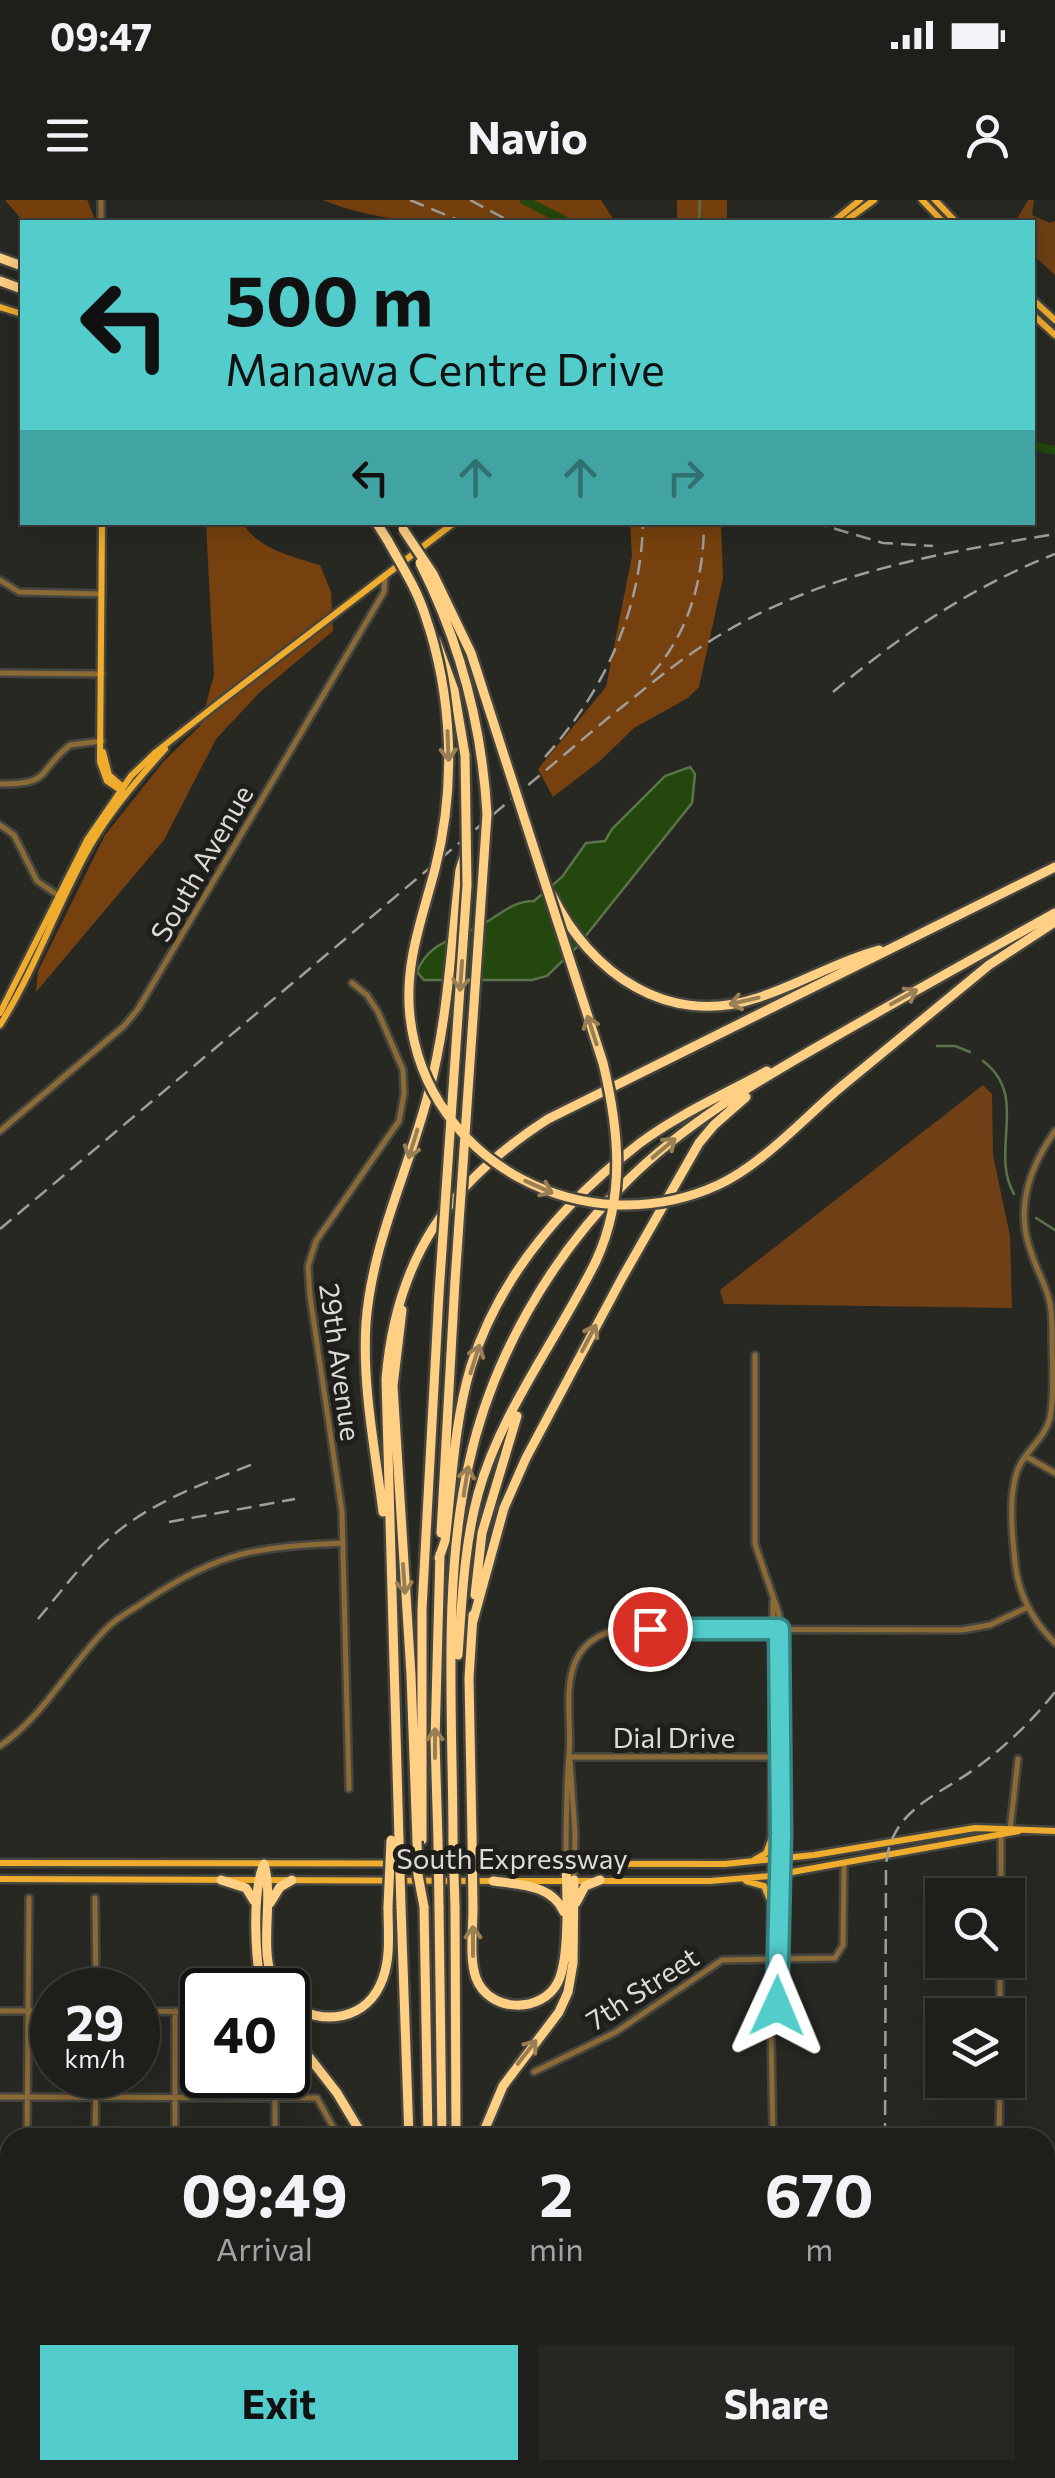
<!DOCTYPE html>
<html lang="en">
<head>
<meta charset="utf-8">
<style>
	body { margin:0; font-family:Commissioner,sans-serif; background:#262723; color:#f1f3f6; height:100vh; display:flex; flex-direction:column; font-size:38px; white-space:nowrap }
	* { box-sizing:border-box; margin:0 }
	p { font-size:32px; color:#a1a2a2 }
	.icon { flex:none; width:55px; height:55px; fill:none; stroke:currentColor; stroke-width:2; stroke-linecap:round; stroke-linejoin:round }
	.map { position:relative; flex:1; overflow:hidden }
	.drawer { position:absolute; left:0px; top:1928px; width:1055px; height:352px; display:flex; flex-direction:column; background:#1e1e1a; border-radius:30px 30px 0 0; box-shadow:0 5px 25px #0003,0 0 0 2px #3c3c39 }
	.drawer>* { flex:none }
	.guide { position:absolute; left:20px; top:20px; width:1015px; height:305px; border-radius:0px; box-shadow:0 5px 25px #0003,0 0 0 2px #3c3c39; background:#52cdcc; color:#111; overflow:hidden }
	.fabs { position:absolute; left:925px; top:1678px; display:grid; gap:20px }
	.fabs a { display:grid; place-items:center; width:100px; height:100px; border-radius:0px; background:#1e1e1a; box-shadow:0 5px 25px #0003,0 0 0 2px #3c3c39; font-size:50px }
	.speed { position:absolute; left:30px; top:1768px; display:flex; gap:20px; font-size:50px; font-weight:700; text-align:center }
	.speed>* { display:grid; place-content:center; width:130px; height:130px; border-radius:50%; background:#1e1e1a; box-shadow:0 5px 25px #0003,0 0 0 2px #3c3c39; line-height:1 }
	.speed small { font-size:25px; font-weight:400 }
	.speed .limit { border:5px solid #111; border-radius:15px; background:#fff; color:#111 }
	.pin { position:absolute; display:grid; place-items:center; width:85px; height:85px; color:#fff; margin:-42px; border:5px solid #fff; border-radius:50%; box-shadow:0 2px 10px #0007 }
	.me { position:absolute; width:110px; margin:-55px; rotate:1deg; stroke-linejoin:round; filter:drop-shadow(0 0 8px #0008) }
	.turn { display:flex; align-items:center; gap:35px; height:210px; padding:0 40px; font-size:45px }
	.turn .icon { width:130px; height:130px; stroke-width:2.5 }
	.turn b { display:block; font-size:70px; line-height:85px }
	.lanes { display:flex; align-items:center; height:95px; padding:0 40px; background:#0003; justify-content:center; gap:50px; direction:ltr }
	.lanes .off { opacity:.35 }
	.eta { display:flex; justify-content:space-evenly; align-items:center; height:170px; text-align:center }
	.eta b { font-size:60px; font-weight:700; line-height:70px }
	.button { display:flex; gap:20px; margin-top:auto; padding:20px 40px }
	.button a { flex:1; height:115px; border-radius:0px; background:#52cdcc; color:#111; font-size:40px; font-weight:700; line-height:115px; text-align:center }
	.button a+a { background:#262723; color:#f1f3f6 }
	.status { display:flex; justify-content:space-between; align-items:center; height:70px; padding:0 50px; background:#1e1e1a; direction:ltr }
	.status svg { height:28px; fill:currentColor }
	header { display:flex; justify-content:space-between; align-items:center; height:130px; padding:0 40px; background:#1e1e1a; font-size:45px; font-weight:700 }
	.map>svg:first-child { display:block }
	.green { fill:#6f4015 }
	.forest { fill:#76410e }
	.water { fill:#23470c; stroke:#5a734a; stroke-width:2.5 }
	.lines { fill:none; stroke-linecap:round; stroke-linejoin:round }
	.stream { stroke:#5a734a; stroke-width:2.5 }
	.river { stroke:#23470c; stroke-width:9 }
	.minor-casing { stroke:#454540; stroke-width:10 }
	.major-casing { stroke:#454540; stroke-width:11 }
	.highway-casing { stroke:#454540; stroke-width:14 }
	.minor { stroke:#8b6a36; stroke-width:5 }
	.major { stroke:#efac2d; stroke-width:6 }
	.highway { stroke:#ffcf84; stroke-width:9 }
	.rail { stroke:#9f9e9b; stroke-width:2.5; stroke-dasharray:15 8; stroke-linecap:butt }
	.highway-bridge-casing { stroke:#454540; stroke-width:14; stroke-linecap:butt }
	.highway-bridge { stroke:#ffcf84; stroke-width:9 }
	.oneway { stroke:#9a7f54 }
	.route-casing { stroke:#358585; stroke-width:25 }
	.route { stroke:#52cdcc; stroke-width:18 }
	.labels { text-anchor:middle; dominant-baseline:central; stroke-width:10; stroke-linejoin:round; paint-order:stroke }
	.street-label { font-size:28px; fill:#dcdbd9; stroke:#1f1e1a }
</style>
</head>
<body>
<div class="status"><b>09:47</b><svg viewBox="0 0 49 12"><path d="M0 12V9h3v3zM5 12V6h3v6zM10 12V3h3v9zM15 12V0h3v12zM26 1h20v11H26zM47 4h2v5h-2z"/></svg></div>
<header><svg class="icon" aria-label="menu" viewBox="0 0 24 24"><path d="M4 6h16M4 12h16M4 18h16"/></svg>Navio<svg class="icon" aria-label="person" viewBox="0 0 24 24"><circle cx="12" cy="8" r="4"/><path d="M4 21q1-7 8-7t8 7"/></svg></header>
<div class="map">
<svg width="1055" height="2278" viewBox="0 0 1055 2278">
	<rect width="100%" height="100%" fill="#282823"/>
	<path class="green" d="M 1028,0 L 1034,0 L 1032,15 L 1050,23 L 1055,21 L 1055,75 L 1033,55 L 1032,22 L 1015,22 Z
		M 983,885 L 992,894 L 993,955 L 1010,1036 L 1012,1108 L 724,1104 L 720,1090 Z"/>
	<path class="forest" d="M 5,0 L 87,0 L 96,22 L 24,22 Z
		M 323,0 L 601,0 L 615,22 C 523,23 408,35 323,0 Z
		M 677,0 L 727,0 L 727,22 L 677,22 Z
		M 206,323 L 243,323 C 256,348 294,357 320,365 L 331,392 L 333,431 L 259,493 L 216,539 L 164,640 L 36,792 L 38,771 L 105,635 L 164,561 L 200,526 L 214,475 Z
		M 630,323 L 721,323 L 723,378 L 699,487 L 688,498 L 634,528 L 601,560 L 553,597 L 538,569 L 606,487 L 632,356 Z"/>
	<path class="water" d="M 690,567 L 695,574 L 692,603 L 576,748 L 547,776 L 532,780 L 424,780 L 417,772 C 428,741 460,738 485,723 C 502,713 514,701 534,701 L 562,677 L 586,643 L 605,641 L 612,629 L 665,576 Z"/>
	<g class="lines">
		<path class="stream" d="M 699,22 L 700,0
			M 937,846 L 955,846 L 970,852
			M 983,861 C 1030,896 989,951 1014,994
			M 1036,1018 L 1055,1030"/>
		<path class="river" d="M 524,0 L 567,22
			M 1032,246 L 1055,250"/>
		<defs>
			<path id="minor" d="M 101,22 L 101,0
				M 0,380 L 19,392 L 102,394
				M 0,473 L 102,474
				M 0,584 C 53,584 36,572 70,545 L 102,541
				M 0,625 L 14,635 L 37,681 L 62,698
				M 0,931 L 124,826 L 138,809 L 384,392 L 385,377
				M 1055,931 C 1031,965 1016,1005 1029,1046 C 1041,1085 1053,1089 1052,1134 C 1052,1161 1055,1193 1050,1218 C 1045,1237 1030,1247 1021,1263 C 1007,1288 1012,1334 1015,1362 C 1018,1394 1033,1421 1055,1443
				M 755,1155 L 755,1344 L 779,1414 L 781,1634 L 777,1806 L 773,1823
				M 1027,1257 L 1055,1273
				M 773,1401 L 770,1779 L 773,1938
				M 0,1546 C 45,1515 70,1464 108,1427 C 119,1416 134,1409 147,1400 C 220,1351 257,1347 343,1343
				M 569,1557 L 771,1557
				M 570,1560 L 575,1633 L 574,1678
				M 349,1589 L 342,1312 L 310,1096 L 308,1066 L 316,1041 L 399,921 L 404,894 L 403,870 L 378,812 L 367,795 L 352,783
				M 1010,1630 L 1018,1559
				M 566,1665 C 566,1628 566,1591 569,1554 C 572,1524 563,1489 576,1460 C 586,1440 605,1430 627,1429 L 962,1430 L 990,1425 L 1028,1407
				M 1001,1695 L 1001,1631
				M 95,1698 L 96,1790
				M 0,1811 L 52,1811
				M 138,1811 L 202,1812
				M 1000,1815 L 1000,1760
				M 534,1872 L 616,1832 L 722,1760 L 835,1758 L 843,1745 L 844,1665
				M 0,1897 L 317,1898 L 339,1938
				M 27,1938 L 29,1698
				M 95,1938 L 96,1875
				M 175,1938 L 175,1811
				M 275,1938 L 275,1875
				M 999,1938 L 1000,1880
				M 0,1975 L 10,1975
				M 0,2066 L 10,2066
				M 0,2157 L 10,2157
				M 0,2248 L 10,2248
				M 1045,2252 L 1055,2253
				M 25,2278 L 25,2270
				M 116,2278 L 117,2270
				M 207,2278 L 207,2270
				M 298,2278 L 298,2270
				M 387,2278 L 387,2270
				M 669,2278 L 669,2270
				M 997,2278 L 997,2270"/>
			<path id="major" d="M 922,0 L 943,22
				M 935,0 L 956,22
				M 833,22 L 860,0
				M 844,22 L 874,0
				M 1032,99 L 1055,120
				M 0,107 L 22,114
				M 1032,114 L 1055,135
				M 102,322 L 100,562 L 107,581 L 122,591
				M 103,552 L 109,575 L 123,587
				M 0,813 L 87,640 L 131,576 L 156,552 L 216,505 L 455,322
				M 0,825 C 36,768 57,704 90,646 C 111,610 137,580 165,549
				M 754,1660 L 766,1653 L 771,1640
				M 0,1663 L 725,1664 L 814,1655 L 975,1628 L 1055,1631
				M 0,1679 L 494,1681
				M 516,1681 L 710,1681 L 770,1676 L 1019,1631
				M 746,1681 L 764,1686 L 770,1700"/>
			<path id="highway" d="M 0,58 L 22,66
				M 0,81 L 22,89
				M 376,322 L 388,341
				M 436,441 L 454,490 L 465,555
				M 552,695 C 590,773 668,828 757,798 C 799,785 837,761 879,750
				M 842,886 L 989,765 L 1055,722
				M 402,1110 L 393,1186 L 411,1475 L 417,1641
				M 383,1312 C 375,1249 362,1186 366,1123 C 372,1043 408,972 428,895 C 448,822 451,745 460,670 L 466,651
				M 441,1333 L 455,1081
				M 439,1358 L 445,1341 C 452,1283 454,1222 471,1166 C 500,1075 565,1001 640,943 C 679,914 725,894 767,871
				M 475,1395 L 482,1333 L 517,1216
				M 473,1421 L 504,1308 L 526,1258 L 622,1078 L 699,943 L 714,925 L 746,897
				M 458,1455 C 462,1401 464,1346 478,1294 C 501,1211 558,1138 596,1061
				M 472,1637 L 469,1478 L 473,1415
				M 399,1640 L 386,1179 C 396,1059 448,983 548,919 L 1055,667
				M 422,1640 L 422,1409 L 439,1093
				M 438,1641 L 435,1540 L 440,1354
				M 453,1641 C 453,1522 442,1378 469,1263 C 492,1158 550,1058 626,982 C 683,925 754,883 824,843 C 900,799 978,756 1055,713
				M 264,1664 C 275,1705 256,1751 277,1790
				M 221,1680 L 246,1688 L 254,1701
				M 493,1681 C 520,1685 551,1684 564,1712
				M 270,1703 L 280,1687 L 292,1680
				M 576,1703 L 585,1686 L 600,1680
				M 401,1707 L 409,1938
				M 424,1707 L 428,1938
				M 439,1707 L 442,1938
				M 455,1707 L 456,1938
				M 473,1708 C 473,1729 469,1758 476,1778 C 489,1813 542,1814 558,1782 C 570,1758 567,1692 566,1665
				M 262,1790 C 255,1758 252,1696 263,1666
				M 288,1803 C 322,1827 368,1821 383,1778 C 391,1756 388,1730 388,1707
				M 288,1830 L 337,1893 L 364,1938
				M 481,1938 L 503,1886 L 559,1812 L 568,1792 L 573,1763 L 574,1680
				M 413,2278 L 413,2270
				M 428,2278 L 428,2270
				M 442,2278 L 442,2270
				M 456,2278 L 456,2270"/>
		</defs>
		<use href="#minor" class="minor-casing"/>
		<use href="#major" class="major-casing"/>
		<use href="#highway" class="highway-casing"/>
		<use href="#minor" class="minor"/>
		<use href="#major" class="major"/>
		<use href="#highway" class="highway"/>
		<path class="rail" d="M 410,0 L 463,22
			M 470,0 L 511,22
			M 812,322 L 883,343 L 933,346
			M 651,475 C 689,433 704,378 704,322
			M 833,492 C 902,434 971,387 1055,354
			M 545,557 C 604,491 641,412 643,322
			M 0,1029 L 608,518 C 646,488 683,456 725,432 C 827,372 940,353 1055,334
			M 169,1322 L 295,1299
			M 38,1419 C 61,1392 84,1360 111,1337 C 152,1301 208,1282 258,1262
			M 885,1938 L 886,1666 C 890,1610 936,1597 976,1568 C 1006,1546 1033,1520 1055,1492
			M 882,2278 L 882,2270"/>
		<defs>
			<path id="highway-bridge" d="M 403,329 L 433,374 L 471,453 L 603,863 C 619,930 626,996 596,1061
				M 388,341 C 401,365 417,389 425,415 C 453,496 456,587 435,669 C 422,719 404,764 410,817 C 427,964 586,1045 718,985 C 762,965 805,917 842,886
				M 420,363 C 460,442 482,526 487,614 L 455,1081
				M 439,1093 L 467,685 L 465,555
				M 472,1637 L 473,1708
				M 399,1640 L 401,1707
				M 417,1641 L 418,1675 L 424,1707
				M 438,1641 L 439,1707
				M 453,1641 L 455,1707
				M 388,1707 L 391,1640"/>
		</defs>
		<use href="#highway-bridge" class="highway-bridge-casing"/>
		<use href="#highway-bridge" class="highway-bridge"/>
	</g>
	<defs><path id="oneway-shaft" d="M-6 0H5M1.5-3L5.5 0L1.5 3" fill="none" stroke-width="1.6" stroke-linecap="round" stroke-linejoin="round" transform="scale(2.5)"/></defs>
	<g class="oneway">
		<use href="#oneway-shaft" transform="translate(448 546) rotate(88)"/>
		<use href="#oneway-shaft" transform="translate(461 776) rotate(94)"/>
		<use href="#oneway-shaft" transform="translate(904 797) rotate(-29)"/>
		<use href="#oneway-shaft" transform="translate(744 801) rotate(167)"/>
		<use href="#oneway-shaft" transform="translate(592 830) rotate(-108)"/>
		<use href="#oneway-shaft" transform="translate(413 944) rotate(107)"/>
		<use href="#oneway-shaft" transform="translate(664 948) rotate(-40)"/>
		<use href="#oneway-shaft" transform="translate(539 987) rotate(24)"/>
		<use href="#oneway-shaft" transform="translate(589 1138) rotate(-62)"/>
		<use href="#oneway-shaft" transform="translate(475 1159) rotate(-72)"/>
		<use href="#oneway-shaft" transform="translate(466 1281) rotate(-81)"/>
		<use href="#oneway-shaft" transform="translate(404 1379) rotate(86)"/>
		<use href="#oneway-shaft" transform="translate(435 1543) rotate(-90)"/>
		<use href="#oneway-shaft" transform="translate(473 1741) rotate(-90)"/>
		<use href="#oneway-shaft" transform="translate(527 1852) rotate(-52)"/>
	</g>
	<g class="lines">
		<defs>
			<path id="route" d="M 650,1429 L 779,1429 L 781,1634 L 777,1806"/>
		</defs>
		<use href="#route" class="route-casing"/>
		<use href="#route" class="route"/>
	</g>
	<g class="labels">
		<g class="street-label">
			<text transform="translate(201 663) rotate(-60)">South Avenue</text>
			<text transform="translate(341 1162) rotate(82)">29th Avenue</text>
			<text x="674" y="1537">Dial Drive</text>
			<text x="512" y="1658">South Expressway</text>
			<text transform="translate(642 1788) rotate(-33)">7th Street</text>
		</g>
	</g>
</svg>
<div class="fabs">
<a><svg class="icon" aria-label="search" viewBox="0 0 24 24"><circle cx="10" cy="10" r="6"/><path d="M15 15l6 6"/></svg></a>
<a><svg class="icon" aria-label="layers" viewBox="0 0 24 24"><path d="M12 4l9 5-9 5-9-5zM3 14l9 5 9-5"/></svg></a>
</div>
<div class="speed"><div>29<small>km/h</small></div><div class="limit">40</div></div>
<div class="pin" style="left:650px;top:1429px;background:#d93025"><svg class="icon" aria-label="arrive" viewBox="0 0 24 24"><path d="M6 21V4h12l-3 4 3 4H6"/></svg></div>
<svg class="me" style="left:777px;top:1806px" viewBox="-20 -20 40 40"><path d="M0-17L14 15 0 8-14 15z" fill="#52cdcc" stroke="#fff" stroke-width="4"/></svg>
<div class="guide">
<div class="turn"><svg class="icon" aria-label="left" viewBox="0 0 24 24"><path d="M17 20v-9H6M10 6l-5 5 5 5"/></svg><div><b>500 m</b>Manawa Centre Drive</div></div>
<div class="lanes"><svg class="icon" aria-label="left" viewBox="0 0 24 24"><path d="M17 20v-9H6M10 6l-5 5 5 5"/></svg><svg class="icon off" aria-label="ahead" viewBox="0 0 24 24"><path d="M12 20V5M6 11l6-6 6 6"/></svg><svg class="icon off" aria-label="ahead" viewBox="0 0 24 24"><path d="M12 20V5M6 11l6-6 6 6"/></svg><svg class="icon off" aria-label="right" viewBox="0 0 24 24"><path d="M7 20v-9h11M14 6l5 5-5 5"/></svg></div>
</div>
<section class="drawer">
<div class="eta">
<div><b>09:49</b><p>Arrival</p></div>
<div><b>2</b><p>min</p></div>
<div><b>670</b><p>m</p></div>
</div>
<div class="button"><a>Exit</a><a>Share</a></div>
</section>
</div>
</body>
</html>
